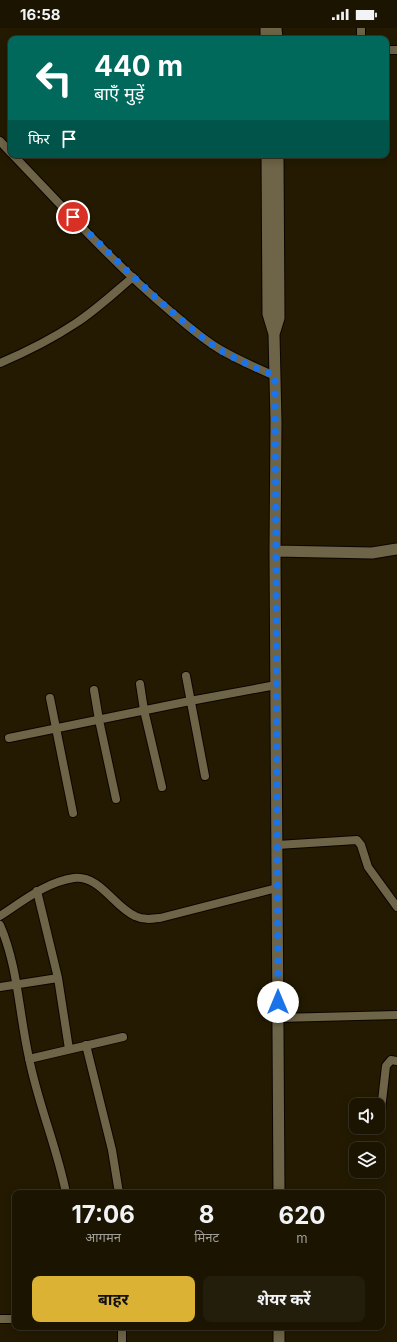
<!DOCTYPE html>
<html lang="hi">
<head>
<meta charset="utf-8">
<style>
	body { margin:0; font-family:Inter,"Noto Sans Devanagari",sans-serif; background:#231d0b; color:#f1f3f6; height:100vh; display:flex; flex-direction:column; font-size:15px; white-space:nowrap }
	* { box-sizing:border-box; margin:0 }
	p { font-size:13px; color:#9f9e99 }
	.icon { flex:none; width:22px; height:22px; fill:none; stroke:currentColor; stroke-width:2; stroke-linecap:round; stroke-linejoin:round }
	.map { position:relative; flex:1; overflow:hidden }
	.drawer { position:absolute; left:12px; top:1162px; width:373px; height:140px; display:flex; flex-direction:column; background:#1a1401; border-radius:8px; box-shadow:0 2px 10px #0003,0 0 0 1px #383323 }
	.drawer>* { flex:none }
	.hud { position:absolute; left:8px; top:8px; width:381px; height:122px; border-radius:8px; box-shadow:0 2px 10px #0003,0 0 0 1px #383323; background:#00695c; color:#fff; overflow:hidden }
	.controls { position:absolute; left:349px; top:1070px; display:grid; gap:8px }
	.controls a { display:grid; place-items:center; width:36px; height:36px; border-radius:8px; background:#1a1401; box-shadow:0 2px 10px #0003,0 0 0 1px #383323; font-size:20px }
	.pin { position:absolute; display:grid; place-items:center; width:34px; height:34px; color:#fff; margin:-17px; border:2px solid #fff; border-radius:50%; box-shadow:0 1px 4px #0007 }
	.me { position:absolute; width:44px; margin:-22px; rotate:0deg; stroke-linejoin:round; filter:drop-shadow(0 0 3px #0008) }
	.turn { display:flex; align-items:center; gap:14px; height:84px; padding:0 20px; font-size:18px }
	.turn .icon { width:52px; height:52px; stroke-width:2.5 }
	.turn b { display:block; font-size:28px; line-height:34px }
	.then { display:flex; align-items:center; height:38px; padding:0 20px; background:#0003; gap:8px; font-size:15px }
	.eta { display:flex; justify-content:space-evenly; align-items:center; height:68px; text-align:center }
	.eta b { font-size:24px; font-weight:700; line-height:28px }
	.action { display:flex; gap:8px; margin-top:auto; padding:8px 20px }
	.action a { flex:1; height:46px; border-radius:8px; background:#dbb233; color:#111; font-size:16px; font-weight:700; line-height:46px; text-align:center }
	.action a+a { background:#231d0b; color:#f1f3f6 }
	.status { display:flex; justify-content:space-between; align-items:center; height:28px; padding:0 20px; background:#1a1401; direction:ltr }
	.status svg { height:11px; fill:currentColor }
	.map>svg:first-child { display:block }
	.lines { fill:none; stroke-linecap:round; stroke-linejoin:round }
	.minor-casing { stroke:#0c0500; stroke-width:10 }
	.secondary-casing { stroke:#0c0500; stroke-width:13 }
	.minor { stroke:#6e6447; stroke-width:8 }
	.secondary { stroke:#6e6447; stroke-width:11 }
	.route { stroke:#1a73e8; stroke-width:7; stroke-dasharray:0 12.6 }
</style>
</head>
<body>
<div class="status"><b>16:58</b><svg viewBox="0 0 49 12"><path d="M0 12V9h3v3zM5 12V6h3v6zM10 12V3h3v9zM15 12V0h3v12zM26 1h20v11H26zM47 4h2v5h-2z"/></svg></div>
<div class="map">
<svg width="397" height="1314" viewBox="0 0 397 1314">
	<rect width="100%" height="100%" fill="#231a01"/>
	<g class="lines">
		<defs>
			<path id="minor" d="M 361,0 L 361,11
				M 386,22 L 397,22
				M 0,113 L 11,125
				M 13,127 C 64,180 114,236 170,283 C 187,297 202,311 221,322 C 238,332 257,340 275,348
				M 0,335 C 26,324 52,311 76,295 C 96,282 114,265 133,249
				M 186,648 L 205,748
				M 140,656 L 144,682 L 162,759
				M 94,662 L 99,692 L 116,771
				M 50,670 L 73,785
				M 9,710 L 190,673 L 276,657
				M 277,817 L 357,812 L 361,817 L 368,839 L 397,879
				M 37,863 L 58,950 L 69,1021
				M 0,888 C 23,873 46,854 74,850 C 100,847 114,879 135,888 C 143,892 151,891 160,890 L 277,860
				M 0,897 C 18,938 19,986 29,1030 C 38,1076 57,1119 66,1165
				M 0,959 L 58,950
				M 278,990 L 397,987
				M 86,1017 L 112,1122 L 119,1165
				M 29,1031 L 123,1009
				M 380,1091 L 386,1038 L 391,1032 L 397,1033
				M 0,1291 L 15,1291
				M 122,1314 L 122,1299"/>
			<path id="secondary" d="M 266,0 L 266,11
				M 276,0 L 277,11
				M 267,127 L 268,286 L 274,306 L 276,394 L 275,523 L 279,1165
				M 274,306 L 279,290 L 278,127
				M 275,523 L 372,525 L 397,521
				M 279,1299 L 279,1314"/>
		</defs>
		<use href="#minor" class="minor-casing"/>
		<use href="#secondary" class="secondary-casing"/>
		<use href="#minor" class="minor"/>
		<use href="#secondary" class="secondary"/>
	</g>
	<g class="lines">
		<path class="route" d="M 73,189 C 107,223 140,257 177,288 C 191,300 204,312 220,322 C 238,333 257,340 275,348 L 278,974"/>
	</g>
</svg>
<div class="controls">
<a><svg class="icon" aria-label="sound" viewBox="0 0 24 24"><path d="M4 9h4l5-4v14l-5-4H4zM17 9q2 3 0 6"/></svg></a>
<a><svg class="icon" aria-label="layers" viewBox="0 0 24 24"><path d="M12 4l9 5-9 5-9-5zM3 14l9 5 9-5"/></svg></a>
</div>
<div class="pin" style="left:73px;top:189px;background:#d93025"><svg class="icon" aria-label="arrive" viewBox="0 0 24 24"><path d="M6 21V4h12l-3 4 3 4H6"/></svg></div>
<svg class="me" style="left:278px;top:974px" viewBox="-20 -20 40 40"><circle r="19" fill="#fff"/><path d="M0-13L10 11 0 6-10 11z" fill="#1a73e8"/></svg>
<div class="hud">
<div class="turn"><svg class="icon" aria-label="left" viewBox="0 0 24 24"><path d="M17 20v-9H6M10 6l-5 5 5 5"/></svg><div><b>440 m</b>बाएँ मुड़ें</div></div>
<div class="then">फिर<svg class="icon" aria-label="arrive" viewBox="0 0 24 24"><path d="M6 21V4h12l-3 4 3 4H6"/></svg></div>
</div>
<section class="drawer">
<div class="eta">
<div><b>17:06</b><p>आगमन</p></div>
<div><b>8</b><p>मिनट</p></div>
<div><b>620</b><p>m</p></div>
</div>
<div class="action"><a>बाहर</a><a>शेयर करें</a></div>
</section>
</div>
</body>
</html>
